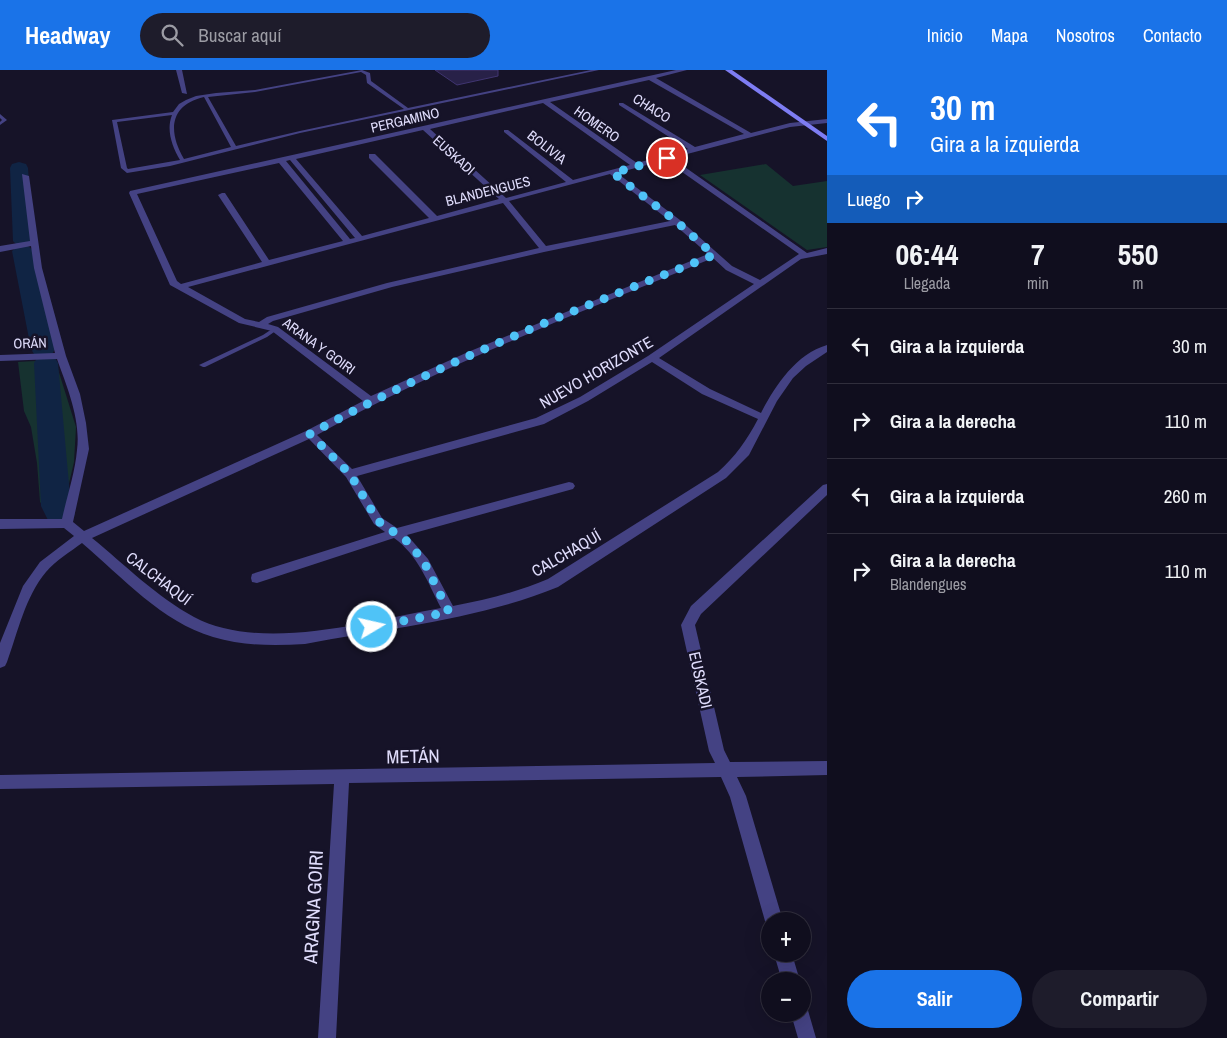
<!DOCTYPE html>
<html lang="es">
<head>
<meta charset="utf-8">
<style>
	body { margin:0; font-family:"Archivo Narrow",sans-serif; background:#1e1c2b; color:#f1f3f6; height:100vh; display:flex; flex-direction:column; font-size:19px; white-space:nowrap }
	* { box-sizing:border-box; margin:0 }
	p { font-size:16px; color:#9c9ca4 }
	.icon { flex:none; width:28px; height:28px; fill:none; stroke:currentColor; stroke-width:2; stroke-linecap:round; stroke-linejoin:round }
	.map { position:relative; flex:1; overflow:hidden }
	.drawer { display:flex; flex-direction:column; background:#100e1e; width:400px }
	.drawer>* { flex:none }
	.guide { background:#1a73e8; color:#fff; overflow:hidden }
	.controls { position:absolute; left:761px; top:842px; display:grid; gap:10px }
	.controls a { display:grid; place-items:center; width:50px; height:50px; border-radius:50%; background:#100e1e; box-shadow:0 5px 20px #0002,0 0 0 1px #302e3c; font-size:25px }
	.pin { position:absolute; display:grid; place-items:center; width:42px; height:42px; color:#fff; margin:-21px; border:2px solid #fff; border-radius:50%; box-shadow:0 1px 5px #0007 }
	.me { position:absolute; width:55px; margin:-28px; rotate:81deg; stroke-linejoin:round; filter:drop-shadow(0 0 4px #0008) }
	.turn { display:flex; align-items:center; gap:18px; height:105px; padding:0 20px; font-size:22px }
	.turn .icon { width:65px; height:65px; stroke-width:2.5 }
	.turn b { display:block; font-size:35px; line-height:42px }
	.then { display:flex; align-items:center; height:48px; padding:0 20px; background:#0003; gap:10px; font-size:19px }
	.eta { display:flex; justify-content:space-evenly; align-items:center; height:85px; text-align:center }
	.eta b { font-size:30px; font-weight:700; line-height:35px }
	.primary-button { display:flex; gap:10px; margin-top:auto; padding:10px 20px }
	.primary-button a { flex:1; height:58px; border-radius:30px; background:#1a73e8; color:#fff; font-size:20px; font-weight:700; line-height:58px; text-align:center }
	.primary-button a+a { background:#1e1c2b; color:#f1f3f6 }
	ul { padding:0; list-style:none }
	li { display:flex; align-items:center; gap:15px; height:75px; padding:0 20px; border-top:1px solid #302e3c }
	li div { flex:1 }
	li b { display:block; font-size:19px }
	li em { font-style:normal }
	header { display:flex; align-items:center; gap:30px; box-sizing:border-box; height:70px; padding:0 25px; background:#1a73e8; color:#fff }
	header strong { font-size:24px }
	nav { display:flex; gap:28px; margin-inline-start:auto; font-size:18px }
	.search { width:350px; height:45px; background:#1e1c2b; display:flex; align-items:center; gap:12px; box-sizing:border-box; padding:0 18px; border-radius:28px; color:#9c9ca4; font-size:19px }
	main { display:flex; flex:1; min-height:0 }
	.map>svg:first-child { display:block }
	.green { fill:#163230 }
	.lines { fill:none; stroke-linecap:round; stroke-linejoin:round }
	.river { fill:#102444; fill-rule:evenodd }
	.building { fill:#282148; stroke:#403571 }
	.lane { fill:#444283; fill-rule:evenodd }
	.street { fill:#444283; fill-rule:evenodd }
	.secondary { fill:#7e7df3; fill-rule:evenodd }
	.route { stroke:#4fc3f7; stroke-width:9; stroke-dasharray:0 16.2 }
	.labels { text-anchor:middle; dominant-baseline:central; stroke-width:5; stroke-linejoin:round; paint-order:stroke }
	.far-street-label { font-size:14px; fill:#e0ddfc; stroke:#161328 }
	.street-label { font-size:16px; fill:#e0ddfc; stroke:#161328 }
	.near-street-label { font-size:19px; fill:#e0ddfc; stroke:#161328 }
</style>
</head>
<body>
<header>
<strong>Headway</strong>
<div class="search"><svg class="icon" aria-label="search" viewBox="0 0 24 24"><circle cx="10" cy="10" r="6"/><path d="M15 15l6 6"/></svg>Buscar aquí</div>
<nav><a>Inicio</a><a>Mapa</a><a>Nosotros</a><a>Contacto</a></nav>
</header>
<main>
<div class="map">
<svg width="827" height="968" viewBox="0 0 827 968">
	<rect width="100%" height="100%" fill="#161328"/>
	<path class="green" d="M 766,94 L 793,116 L 827,111 L 827,177 L 807,180 L 700,105 Z
		M 52,290 L 57,296 L 76,357 L 74,392 L 63,439 L 52,445 L 40,432 L 37,393 L 31,357 L 24,341 L 18,292 Z"/>
	<g class="lines">
		<path class="river" d="M 19,92 L 26,94 L 28,98 L 33,171 L 28,176 L 34,181 L 55,279 L 52,284 L 47,285 L 55,288 L 58,293 L 71,436 L 75,444 L 71,452 L 60,455 L 49,452 L 41,436 L 34,293 L 37,288 L 42,286 L 34,284 L 31,279 L 12,181 L 18,176 L 13,171 L 10,98 L 12,94 Z"/>
	</g>
	<path class="building" d="M 435,0 L 498,0 L 498,6 L 457,15 Z"/>
	<g class="lines">
		<path class="lane" d="M 362,0 L 370,3 L 371,11 L 408,38 L 591,0 L 599,0 L 300,63 L 170,96 L 127,103 L 121,98 L 112,50 L 173,42 L 179,34 L 186,30 L 196,26 L 216,23 L 255,20 ZM 361,2 L 366,5 L 367,13 L 404,39 L 300,61 L 236,76 L 208,27 L 255,22 ZM 204,27 L 231,77 L 184,89 C 168,62 169,35 204,27 ZM 172,45 C 166,60 172,76 180,90 L 128,99 L 127,98 L 117,52 Z
			M 0,44 L 7,50 L 0,55 L 0,52 L 2,50 L 0,48 Z
			M 275,257 L 278,259 L 277,260 L 267,267 L 205,297 L 203,297 L 199,295 L 263,265 Z"/>
		<path class="street" d="M 176,0 L 182,0 L 187,24 L 182,23 Z
			M 676,0 L 687,0 L 656,8 L 751,63 L 790,53 L 827,49 L 827,53 L 790,57 L 672,88 L 807,183 L 827,178 L 827,184 L 801,189 L 659,288 L 710,319 L 761,343 C 775,316 796,284 827,275 L 827,282 L 806,296 L 793,308 L 777,331 L 749,385 L 726,408 L 558,517 C 478,550 389,558 305,574 C 274,576 243,576 213,567 C 162,552 122,507 82,473 C 70,482 56,490 46,502 C 25,527 18,562 7,592 L 5,596 L 0,598 L 0,573 L 23,516 L 40,492 L 74,466 L 64,458 L 0,459 L 0,449 L 62,449 C 67,426 75,403 77,380 C 81,350 67,317 57,289 L 0,291 L 0,285 L 55,283 L 34,198 L 31,176 L 0,182 L 0,176 L 30,171 L 22,104 L 29,106 L 42,198 L 66,286 L 80,324 L 86,353 L 89,379 L 73,452 L 84,461 L 306,361 L 363,331 L 272,261 L 239,253 L 170,215 L 129,123 L 130,121 ZM 649,10 L 744,64 L 695,77 L 623,33 L 619,33 L 619,35 L 688,79 L 637,93 L 550,32 ZM 543,33 L 630,95 L 573,110 L 508,60 L 504,60 L 504,62 L 566,112 L 506,128 L 430,59 ZM 423,60 L 499,129 L 437,146 L 375,84 L 369,84 L 369,88 L 429,148 L 362,166 L 296,89 ZM 290,90 L 355,168 L 350,169 L 286,91 ZM 665,90 L 799,184 L 760,210 L 732,196 L 680,150 L 617,103 ZM 279,93 L 343,171 L 269,190 L 225,123 L 222,123 L 218,125 L 262,192 L 181,214 L 177,211 L 137,124 ZM 610,104 L 670,151 L 546,176 L 509,131 ZM 503,133 L 539,178 L 387,213 L 267,247 L 259,252 L 245,249 L 188,217 ZM 675,155 L 708,184 L 468,282 L 371,326 L 278,257 L 268,254 L 273,251 L 392,217 L 544,182 ZM 713,188 L 726,200 L 754,214 L 648,286 L 580,327 L 536,348 L 352,399 L 317,365 C 444,294 579,243 713,188 ZM 652,292 L 702,324 L 758,349 C 747,370 735,387 718,402 L 548,509 C 517,522 486,530 453,536 L 428,489 L 407,465 L 573,419 L 575,416 L 573,413 L 569,412 L 397,458 L 382,448 L 357,406 L 544,354 L 588,331 ZM 309,369 L 346,407 L 374,454 L 385,462 L 252,504 L 251,508 L 252,512 L 257,513 L 394,468 C 418,485 428,513 441,538 C 368,551 262,583 194,547 C 157,527 125,495 92,468 Z
			M 827,414 L 827,425 L 701,544 L 695,555 L 724,680 L 730,692 L 827,691 L 827,705 L 737,707 L 746,726 L 783,851 L 770,851 L 770,858 L 765,851 L 730,727 L 721,707 L 349,713 L 336,968 L 318,968 L 334,714 L 0,719 L 0,705 L 715,693 L 709,681 L 681,555 L 691,536 L 823,415 Z
			M 774,884 L 792,884 L 800,911 L 782,911 Z
			M 802,936 L 807,937 L 816,968 L 798,968 L 791,944 L 802,944 Z"/>
		<path class="secondary" d="M 725,0 L 732,0 L 827,66 L 827,71 Z"/>
	</g>
	<g class="lines">
		<path class="route" d="M 372,557 L 449,542 L 424,492 L 408,472 L 378,451 L 350,404 L 310,364 C 440,293 577,239 714,185 L 677,152 L 613,103 L 667,88"/>
	</g>
	<g class="labels">
		<g class="far-street-label">
			<text transform="translate(652 38) rotate(32)">CHACO</text>
			<text transform="translate(405 50) rotate(-13)">PERGAMINO</text>
			<text transform="translate(597 54) rotate(35)">HOMERO</text>
			<text transform="translate(547 77) rotate(38)">BOLIVIA</text>
			<text transform="translate(454 85) rotate(42)">EUSKADI</text>
			<text transform="translate(488 121) rotate(-14)">BLANDENGUES</text>
			<text transform="translate(30 273) rotate(-2)">ORÁN</text>
			<text transform="translate(319 276) rotate(36)">ARANA Y GOIRI</text>
		</g>
		<g class="street-label">
			<text transform="translate(596 302) rotate(-30)">NUEVO HORIZONTE</text>
			<text transform="translate(566 483) rotate(-30)">CALCHAQUÍ</text>
			<text transform="translate(159 508) rotate(37)">CALCHAQUÍ</text>
			<text transform="translate(701 610) rotate(77)">EUSKADI</text>
		</g>
		<g class="near-street-label">
			<text transform="translate(413 686) rotate(-1)">METÁN</text>
			<text transform="translate(313 837) rotate(-87)">ARAGNA GOIRI</text>
		</g>
	</g>
</svg>
<div class="controls">
<a>+</a>
<a>−</a>
</div>
<div class="pin" style="left:667px;top:88px;background:#d93025"><svg class="icon" aria-label="arrive" viewBox="0 0 24 24"><path d="M6 21V4h12l-3 4 3 4H6"/></svg></div>
<svg class="me" style="left:372px;top:557px" viewBox="-20 -20 40 40"><circle r="17" fill="#4fc3f7" stroke="#fff" stroke-width="3"/><path d="M0-11L8 9 0 5-8 9z" fill="#fff"/></svg>
</div>
<section class="drawer">
<div class="guide">
<div class="turn"><svg class="icon" aria-label="left" viewBox="0 0 24 24"><path d="M17 20v-9H6M10 6l-5 5 5 5"/></svg><div><b>30 m</b>Gira a la izquierda</div></div>
<div class="then">Luego<svg class="icon" aria-label="right" viewBox="0 0 24 24"><path d="M7 20v-9h11M14 6l5 5-5 5"/></svg></div>
</div>
<div class="eta">
<div><b>06:44</b><p>Llegada</p></div>
<div><b>7</b><p>min</p></div>
<div><b>550</b><p>m</p></div>
</div>
<ul>
<li><svg class="icon" aria-label="left" viewBox="0 0 24 24"><path d="M17 20v-9H6M10 6l-5 5 5 5"/></svg><div><b>Gira a la izquierda</b></div><em>30 m</em></li>
<li><svg class="icon" aria-label="right" viewBox="0 0 24 24"><path d="M7 20v-9h11M14 6l5 5-5 5"/></svg><div><b>Gira a la derecha</b></div><em>110 m</em></li>
<li><svg class="icon" aria-label="left" viewBox="0 0 24 24"><path d="M17 20v-9H6M10 6l-5 5 5 5"/></svg><div><b>Gira a la izquierda</b></div><em>260 m</em></li>
<li><svg class="icon" aria-label="right" viewBox="0 0 24 24"><path d="M7 20v-9h11M14 6l5 5-5 5"/></svg><div><b>Gira a la derecha</b><p>Blandengues</p></div><em>110 m</em></li>
</ul>
<div class="primary-button"><a>Salir</a><a>Compartir</a></div>
</section>
</main>
</body>
</html>
